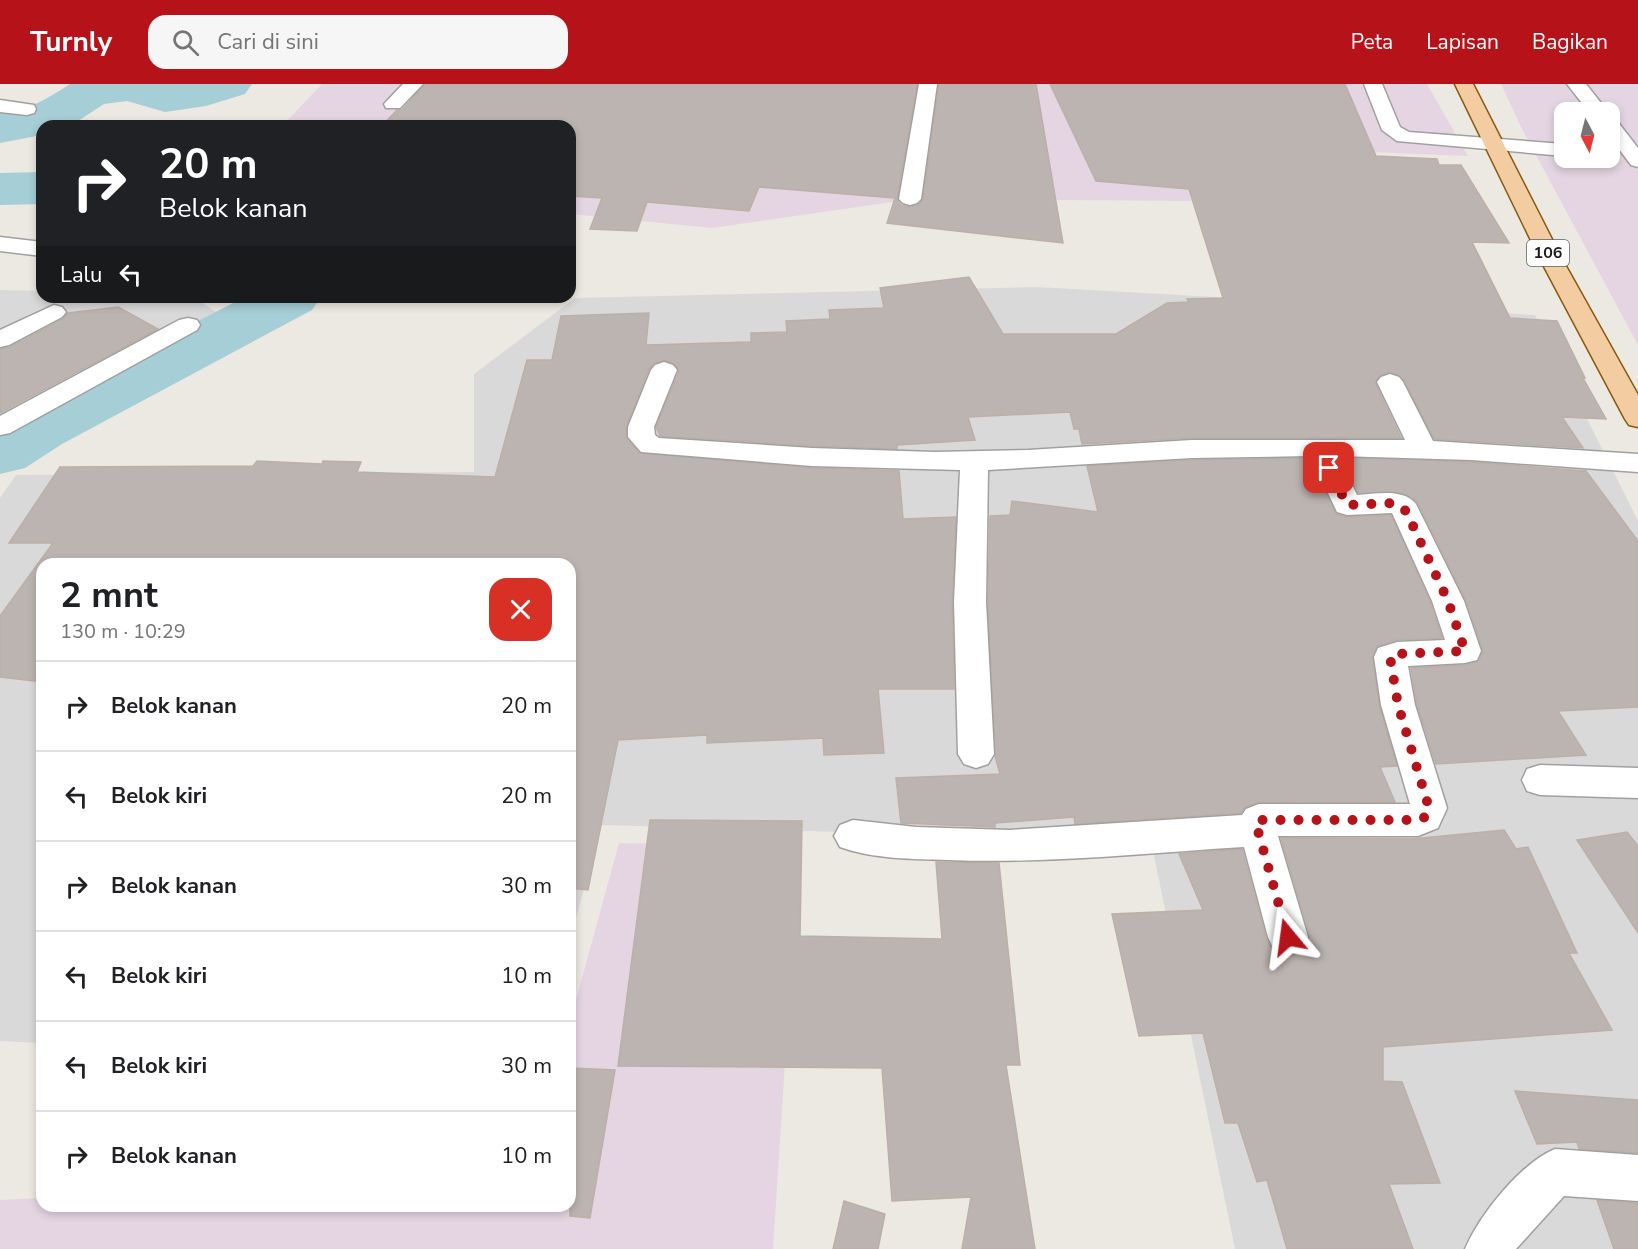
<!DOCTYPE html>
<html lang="id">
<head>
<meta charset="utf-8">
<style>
	body { margin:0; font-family:"Nunito Sans",sans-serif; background:#f6f6f6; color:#202124; height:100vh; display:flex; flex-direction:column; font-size:22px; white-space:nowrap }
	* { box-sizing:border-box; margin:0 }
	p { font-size:20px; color:#757577 }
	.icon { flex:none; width:33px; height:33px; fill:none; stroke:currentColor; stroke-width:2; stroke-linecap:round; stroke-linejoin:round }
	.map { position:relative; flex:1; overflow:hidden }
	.side { position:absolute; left:36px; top:474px; width:540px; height:654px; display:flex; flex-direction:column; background:#fff; border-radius:18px; box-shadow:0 3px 9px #0003 }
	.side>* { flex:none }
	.top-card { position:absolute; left:36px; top:36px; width:540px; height:183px; border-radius:18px; box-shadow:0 3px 9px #0003; background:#202124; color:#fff; overflow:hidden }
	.needle { width:39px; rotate:173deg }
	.controls { position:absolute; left:1554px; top:18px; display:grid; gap:12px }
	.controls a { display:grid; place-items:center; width:66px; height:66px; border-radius:12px; background:#fff; box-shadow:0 3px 9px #0003; font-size:30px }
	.pin { position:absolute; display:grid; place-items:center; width:51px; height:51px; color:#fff; margin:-26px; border-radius:12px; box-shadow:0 3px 9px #0006 }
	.me { position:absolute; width:66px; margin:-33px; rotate:344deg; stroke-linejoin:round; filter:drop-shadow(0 0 4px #0008) }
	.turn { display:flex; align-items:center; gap:21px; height:126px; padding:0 24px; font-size:27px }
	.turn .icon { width:78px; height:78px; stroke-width:2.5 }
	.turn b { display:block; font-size:42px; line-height:51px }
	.then { display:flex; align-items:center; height:57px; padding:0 24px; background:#0003; gap:12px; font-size:22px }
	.round { display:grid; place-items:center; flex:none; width:63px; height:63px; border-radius:18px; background:#f6f6f6 }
	.summary { display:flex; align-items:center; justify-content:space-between; height:102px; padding:0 24px }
	h1 { font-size:36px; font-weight:700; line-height:45px }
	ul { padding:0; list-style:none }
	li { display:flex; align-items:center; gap:18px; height:90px; padding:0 24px; border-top:2px solid #e0e0e0 }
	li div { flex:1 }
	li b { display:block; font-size:22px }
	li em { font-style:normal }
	header { display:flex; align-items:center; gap:36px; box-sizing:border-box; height:84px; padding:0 30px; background:#b6121a; color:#fff }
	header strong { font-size:28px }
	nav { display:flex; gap:33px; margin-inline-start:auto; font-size:21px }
	.search { width:420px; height:54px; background:#f6f6f6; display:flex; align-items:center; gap:15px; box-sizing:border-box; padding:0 21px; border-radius:18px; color:#757577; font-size:22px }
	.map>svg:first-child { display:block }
	.residential { fill:#dad9d9 }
	.industrial { fill:#e5d5e3; fill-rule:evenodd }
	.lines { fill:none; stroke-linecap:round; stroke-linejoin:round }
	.river { fill:#a6ced6; fill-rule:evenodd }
	.building { fill:#bcb4b0; stroke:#bdafa6; stroke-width:1.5 }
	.minor-casing { stroke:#a0a0a0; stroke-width:3 }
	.major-casing { stroke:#87590d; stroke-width:3 }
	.minor { fill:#fff; fill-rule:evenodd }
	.major { fill:#f3cca1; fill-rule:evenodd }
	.route { stroke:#b6121a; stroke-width:10; stroke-dasharray:0 18 }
	.labels { text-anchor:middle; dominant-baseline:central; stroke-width:5; stroke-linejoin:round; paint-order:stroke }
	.shield { fill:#fff; stroke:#606060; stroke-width:1.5 }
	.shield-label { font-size:16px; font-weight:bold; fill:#1c1c1c }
</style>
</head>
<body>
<header>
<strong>Turnly</strong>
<div class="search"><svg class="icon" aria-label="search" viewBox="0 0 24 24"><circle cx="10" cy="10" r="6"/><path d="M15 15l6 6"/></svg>Cari di sini</div>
<nav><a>Peta</a><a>Lapisan</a><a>Bagikan</a></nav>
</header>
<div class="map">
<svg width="1638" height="1165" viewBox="0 0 1638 1165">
	<rect width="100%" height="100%" fill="#ece9e2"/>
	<path class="residential" d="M 1037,203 L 1535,231 L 1638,437 L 1638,1165 L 1235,1165 L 1151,757 L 602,741 L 570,855 L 570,480 L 42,480 L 42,959 L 0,957 L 0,414 L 16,391 L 474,388 L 474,290 L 575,214 Z
		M 0,206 L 42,207 L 42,213 L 195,214 L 222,232 L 0,352 Z"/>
	<path class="industrial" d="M 322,0 L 1427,0 L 1468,72 L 1297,65 L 1324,118 L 913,115 L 712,144 L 570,130 L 570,42 L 282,42 Z
		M 1501,0 L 1638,0 L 1638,261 L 1522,45 ZM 1564,28 L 1610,28 L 1610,74 L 1564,74 Z
		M 619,759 L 799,763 L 773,1165 L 0,1165 L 0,1116 L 42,1114 L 42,1122 L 570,1122 L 570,938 Z"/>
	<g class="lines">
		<path class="river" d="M 70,0 L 252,0 L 245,10 L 206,22 L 165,28 L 127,17 L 104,20 L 75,39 L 67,42 L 42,42 L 42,51 L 0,59 L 0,29 C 27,27 47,15 70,0 Z
			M 42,88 L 42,120 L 0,121 L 0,89 Z
			M 245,213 L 321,213 L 312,226 L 62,360 L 25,384 L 0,390 L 0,338 Z"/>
	</g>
	<path class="building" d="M 425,0 L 917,0 L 897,115 L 901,121 L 909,123 L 918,121 L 923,115 L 939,0 L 1036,0 L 1063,159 L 887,139 L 895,114 L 759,103 L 749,127 L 647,118 L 637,147 L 590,145 L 602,114 L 570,112 L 570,42 L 382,42 L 397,26 L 402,26 Z
		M 1050,0 L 1345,0 L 1376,72 L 1437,75 L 1439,81 L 1461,81 L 1509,159 L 1472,158 L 1510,234 L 1557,237 L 1585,294 L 1583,294 L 1606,335 L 1562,333 L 1583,364 L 1434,355 L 1405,297 L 1400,291 L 1389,288 L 1379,292 L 1375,299 L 1401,354 L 1192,354 L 1082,360 L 1079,345 L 1074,345 L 1070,328 L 968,333 L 975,356 L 897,361 L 897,365 L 812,362 L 660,352 L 656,343 L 679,287 L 675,280 L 665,276 L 654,279 L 649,285 L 626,343 L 626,354 L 639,369 L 812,384 L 899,387 L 903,435 L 956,433 L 952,518 L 954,605 L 878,605 L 884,669 L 824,671 L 823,654 L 707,659 L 707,651 L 618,656 L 588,806 L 570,804 L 570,480 L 42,480 L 42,598 L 0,593 L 0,532 L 53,459 L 9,459 L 60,383 L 253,382 L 257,377 L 322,380 L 323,377 L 361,378 L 357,388 L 495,393 L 527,276 L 552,276 L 561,232 L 649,229 L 646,261 L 751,258 L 751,249 L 787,248 L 786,237 L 830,235 L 829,226 L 884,224 L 880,204 L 969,193 L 1003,250 L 1116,250 L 1167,219 L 1189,218 L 1187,215 L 1223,214 L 1189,105 L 1096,97 Z
		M 118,223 L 158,245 L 0,329 L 0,265 L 10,263 L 63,235 L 68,229 Z
		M 1309,374 L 1336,430 L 1347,433 L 1391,431 L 1430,518 L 1442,554 L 1396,556 L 1377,562 L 1372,572 L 1379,621 L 1397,682 L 1380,683 L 1395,718 L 1259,718 L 1245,723 L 1241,729 L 1075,740 L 1074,733 L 995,739 L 995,743 L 901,739 L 896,694 L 1000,690 L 995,672 L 988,518 L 990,432 L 1010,431 L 1012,417 L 1098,428 L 1087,382 L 1192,376 Z
		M 1342,374 L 1471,378 L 1586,387 L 1638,457 L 1638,623 L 1558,627 L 1586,671 L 1436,680 L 1417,620 L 1411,584 L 1466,581 L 1479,577 L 1483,566 L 1466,516 L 1418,419 L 1412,413 L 1397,408 L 1358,409 Z
		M 650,736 L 802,737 L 800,852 L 942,855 L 936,778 L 999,779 L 1020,981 L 1006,981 L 1035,1165 L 962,1165 L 971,1113 L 892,1117 L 882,984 L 618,982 Z
		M 1504,746 L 1516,765 L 1528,763 L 1577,869 L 1569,869 L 1612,946 L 1383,963 L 1383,997 L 1402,998 L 1440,1099 L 1389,1100 L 1413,1165 L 1287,1165 L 1267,1096 L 1257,1098 L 1238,1039 L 1225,1039 L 1203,949 L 1139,952 L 1112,830 L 1203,826 L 1179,770 L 1242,765 L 1266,854 L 1273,868 L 1289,873 L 1304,867 L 1310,852 L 1281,754 L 1412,755 Z
		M 1627,748 L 1638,762 L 1638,849 L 1577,756 Z
		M 570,984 L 615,986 L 590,1134 L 570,1132 Z
		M 1515,1007 L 1638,1016 L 1638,1069 L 1579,1065 L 1577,1058 L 1537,1060 Z
		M 1597,1116 L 1638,1119 L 1638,1165 L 1614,1165 Z
		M 844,1117 L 885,1130 L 878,1165 L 833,1165 Z"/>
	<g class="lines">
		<defs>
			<path id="minor" d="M 403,0 L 423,0 L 400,24 L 386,24 L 384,20 Z
				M 919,0 L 937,0 L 921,115 L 917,119 L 910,121 L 903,119 L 899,115 Z
				M 1364,0 L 1382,0 L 1400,43 L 1409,48 L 1564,60 L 1564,72 L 1397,57 L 1382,46 Z
				M 1567,0 L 1586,0 L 1608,28 L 1589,28 Z
				M 0,16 L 34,21 L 36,25 L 34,29 L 27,31 L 0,28 Z
				M 1610,35 L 1617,37 L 1638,64 L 1638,83 L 1631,81 L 1610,53 Z
				M 0,153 L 42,158 L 42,172 L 0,167 Z
				M 54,221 L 62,223 L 66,228 L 62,233 L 9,261 L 0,263 L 0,246 Z
				M 188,234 L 197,236 L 200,241 L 197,246 L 10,349 L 0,351 L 0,332 L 179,236 Z
				M 664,278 L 673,281 L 677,286 L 654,343 L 655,351 L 659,354 L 812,364 L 934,368 L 1028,366 L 1192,356 L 1405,356 L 1377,298 L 1381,293 L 1390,290 L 1399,293 L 1403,298 L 1433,357 L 1638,370 L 1638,388 L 1471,376 L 1338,372 L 1357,411 C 1376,410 1403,404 1416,420 L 1464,517 L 1481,567 L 1477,576 L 1465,579 L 1408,582 L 1415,621 L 1447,724 L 1438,744 L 1418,752 L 1278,752 L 1308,853 L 1302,866 L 1288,871 L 1274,866 L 1268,853 L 1244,763 C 1145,769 1047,780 948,776 C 913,775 873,775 840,763 L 834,752 L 840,741 L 853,736 L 916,743 L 1010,746 L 1242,731 L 1246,725 L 1259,720 L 1410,720 L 1381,621 L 1374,573 L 1378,564 L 1397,558 L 1445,556 L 1432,517 L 1392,429 L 1347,431 L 1337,428 L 1310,372 L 1192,374 L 988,386 L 986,518 L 994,670 L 988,680 L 976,684 L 964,680 L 958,670 L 954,518 L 960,386 L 812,382 L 641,368 L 628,353 L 628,343 L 651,286 L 655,281 Z
				M 1540,681 L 1638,684 L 1638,714 L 1540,711 L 1527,707 L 1522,696 L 1527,685 Z
				M 1555,1065 L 1638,1071 L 1638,1117 L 1564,1112 L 1516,1165 L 1465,1165 C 1480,1130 1520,1080 1555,1065 Z"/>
			<path id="major" d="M 1455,0 L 1473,0 L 1562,175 L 1638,311 L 1638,343 L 1629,341 L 1625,335 L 1540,175 Z"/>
		</defs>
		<use href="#minor" class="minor-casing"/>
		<use href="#major" class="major-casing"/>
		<use href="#minor" class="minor"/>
		<use href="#major" class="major"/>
	</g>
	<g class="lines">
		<path class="route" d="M 1288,853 L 1256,740 L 1259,736 L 1418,736 L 1425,733 L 1429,724 L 1398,621 L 1390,573 L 1397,570 L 1465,567 L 1448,517 L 1406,427 L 1394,419 L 1347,421 L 1329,384"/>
	</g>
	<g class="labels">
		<rect class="shield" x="1527" y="156" width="42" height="26" rx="4.5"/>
		<g class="shield-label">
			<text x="1548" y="169">106</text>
		</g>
	</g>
</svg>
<div class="controls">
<a><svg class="needle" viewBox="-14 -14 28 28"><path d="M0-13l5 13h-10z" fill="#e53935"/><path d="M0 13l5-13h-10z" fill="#757577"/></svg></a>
</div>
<div class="pin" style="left:1329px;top:384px;background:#d93025"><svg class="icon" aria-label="arrive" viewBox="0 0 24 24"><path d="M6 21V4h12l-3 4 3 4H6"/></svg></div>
<svg class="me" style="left:1288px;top:853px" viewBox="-20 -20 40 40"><path d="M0-17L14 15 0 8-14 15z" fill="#b6121a" stroke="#fff" stroke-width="4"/></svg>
<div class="top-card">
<div class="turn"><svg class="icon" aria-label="right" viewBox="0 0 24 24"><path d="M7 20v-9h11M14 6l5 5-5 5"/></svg><div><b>20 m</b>Belok kanan</div></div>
<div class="then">Lalu<svg class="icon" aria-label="left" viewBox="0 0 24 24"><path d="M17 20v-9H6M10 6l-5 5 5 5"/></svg></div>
</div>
<section class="side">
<div class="summary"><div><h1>2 mnt</h1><p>130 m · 10:29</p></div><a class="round" style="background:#d93025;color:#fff"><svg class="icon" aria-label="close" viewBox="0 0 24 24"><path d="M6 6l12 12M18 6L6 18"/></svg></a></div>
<ul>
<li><svg class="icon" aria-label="right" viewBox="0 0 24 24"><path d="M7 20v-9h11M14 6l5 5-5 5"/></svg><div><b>Belok kanan</b></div><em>20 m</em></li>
<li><svg class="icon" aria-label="left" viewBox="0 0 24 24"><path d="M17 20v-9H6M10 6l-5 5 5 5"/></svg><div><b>Belok kiri</b></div><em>20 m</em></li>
<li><svg class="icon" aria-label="right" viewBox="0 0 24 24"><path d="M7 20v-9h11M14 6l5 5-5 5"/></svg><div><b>Belok kanan</b></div><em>30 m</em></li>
<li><svg class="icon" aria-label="left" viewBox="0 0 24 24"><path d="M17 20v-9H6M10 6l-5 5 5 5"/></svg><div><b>Belok kiri</b></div><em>10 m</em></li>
<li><svg class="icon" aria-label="left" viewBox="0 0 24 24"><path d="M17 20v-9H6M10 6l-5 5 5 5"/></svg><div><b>Belok kiri</b></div><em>30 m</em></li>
<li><svg class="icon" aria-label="right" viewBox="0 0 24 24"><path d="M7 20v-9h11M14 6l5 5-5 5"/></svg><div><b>Belok kanan</b></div><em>10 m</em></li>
</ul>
</section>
</div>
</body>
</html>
